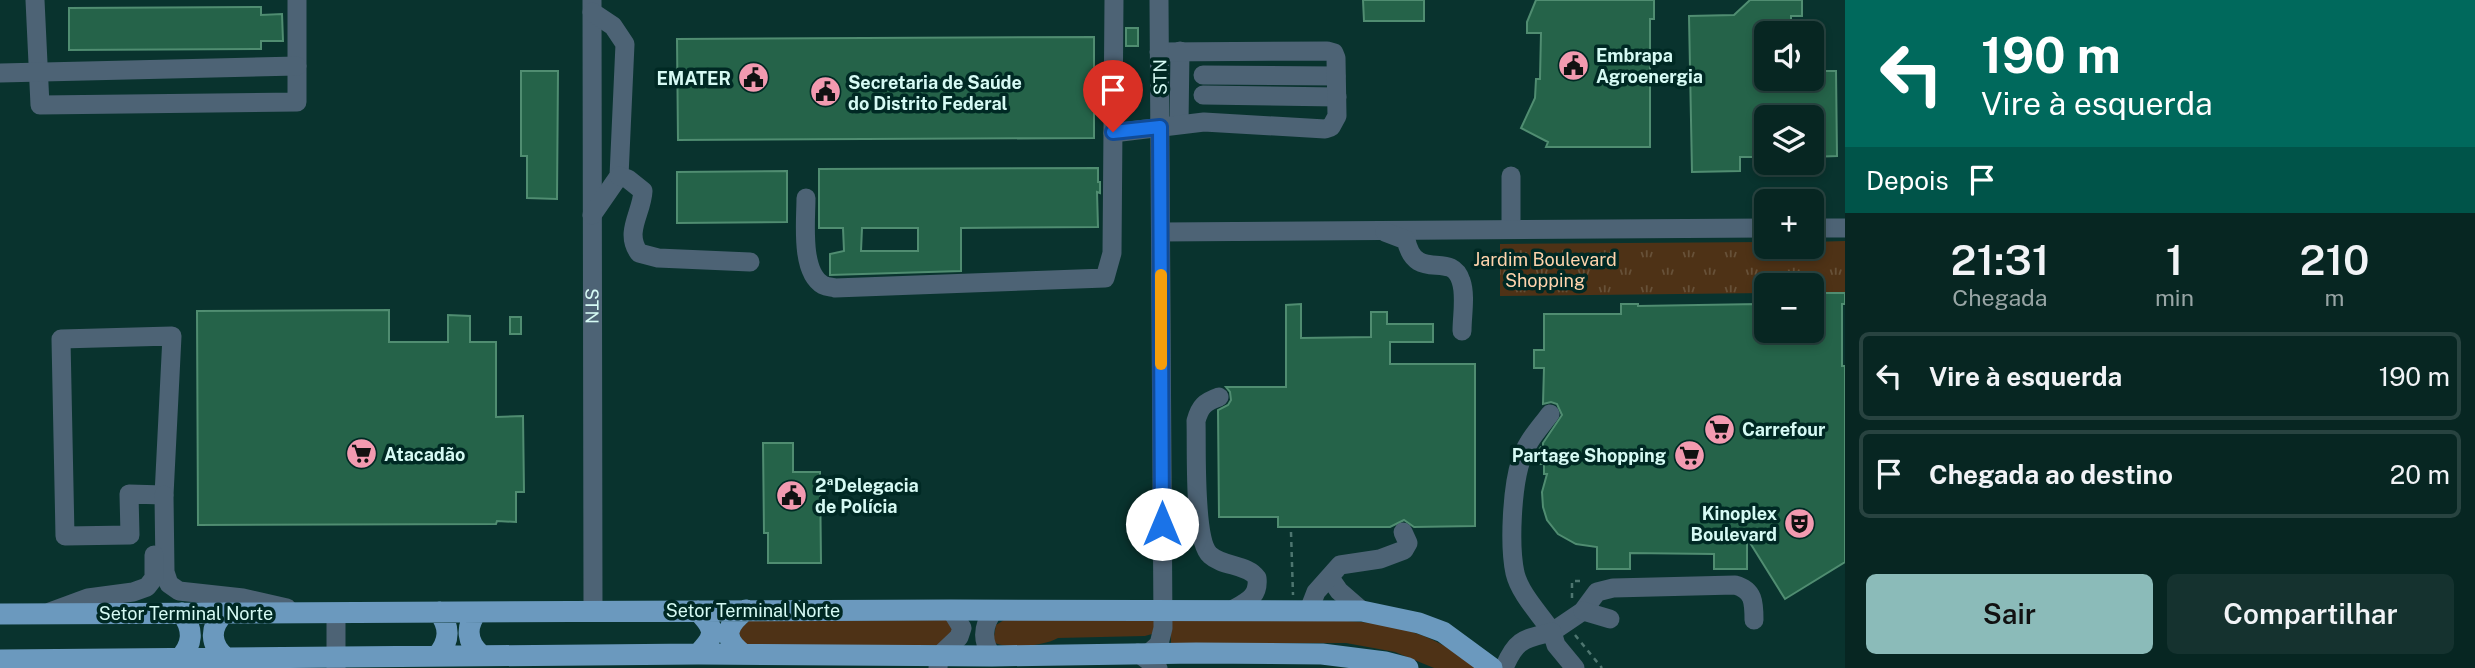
<!DOCTYPE html>
<html lang="pt">
<head>
<meta charset="utf-8">
<style>
	body { margin:0; font-family:"Public Sans",sans-serif; background:#15322f; color:#f1f3f6; height:100vh; display:flex; flex-direction:column; font-size:26px; white-space:nowrap }
	* { box-sizing:border-box; margin:0 }
	p { font-size:23px; color:#98a5a5 }
	.icon { flex:none; width:38px; height:38px; fill:none; stroke:currentColor; stroke-width:2; stroke-linecap:round; stroke-linejoin:round }
	.map { position:relative; flex:1; overflow:hidden }
	.details { display:flex; flex-direction:column; background:#072622; width:630px }
	.details>* { flex:none }
	.top-card { background:#00695c; color:#fff; overflow:hidden }
	.controls { position:absolute; left:1754px; top:21px; display:grid; gap:14px }
	.controls a { display:grid; place-items:center; width:70px; height:70px; border-radius:10px; background:#072622; box-shadow:0 4px 10px #0003,0 0 0 2px #284340; font-size:35px }
	.pin { position:absolute; display:grid; place-items:center; width:60px; height:60px; color:#fff; margin:-72px -30px; border-radius:50% 50% 50% 0; rotate:-45deg; box-shadow:0 0 7px #0007 }
	.pin .icon { rotate:45deg }
	.me { position:absolute; width:77px; margin:-38px; rotate:0deg; stroke-linejoin:round; filter:drop-shadow(0 0 5px #0008) }
	.turn { display:flex; align-items:center; gap:24px; height:147px; padding:0 21px; font-size:32px }
	.turn .icon { width:91px; height:91px; stroke-width:2.5 }
	.turn b { display:block; font-size:49px; line-height:60px }
	.then { display:flex; align-items:center; height:66px; padding:0 21px; background:#0003; gap:14px; font-size:26px }
	.eta { display:flex; justify-content:space-evenly; align-items:center; height:119px; text-align:center }
	.eta b { font-size:42px; font-weight:600; line-height:49px }
	.action { display:flex; gap:14px; margin-top:auto; padding:14px 21px }
	.action a { flex:1; height:80px; border-radius:10px; background:#8bbbb9; color:#111; font-size:28px; font-weight:600; line-height:80px; text-align:center }
	.action a+a { background:#15322f; color:#f1f3f6 }
	ul { padding:0; list-style:none }
	li { display:flex; align-items:center; gap:21px; height:88px; margin:0 14px 10px; padding:0 7px; border:4px solid #284340; border-radius:10px }
	li div { flex:1 }
	li b { display:block; font-size:26px }
	li em { font-style:normal }
	main { display:flex; flex:1; min-height:0 }
	.map>svg:first-child { display:block }
	.grass { fill:#4e3216 }
	.park { fill:url(#park-tufts) }
	.building { fill:#256349; stroke:#508d71; stroke-width:2; fill-rule:evenodd }
	.lines { fill:none; stroke-linecap:round; stroke-linejoin:round }
	.path { stroke:#4e7670; stroke-width:2.5; stroke-dasharray:5 5; stroke-linecap:butt }
	.minor { stroke:#4d6375; stroke-width:19 }
	.major { stroke:#6b99be; stroke-width:21 }
	.route-casing { stroke:#114b97; stroke-width:18 }
	.route { stroke:#1a73e8; stroke-width:12 }
	.slow { stroke:#f59e0b; stroke-width:12 }
	.labels { text-anchor:middle; dominant-baseline:central; stroke-width:7; stroke-linejoin:round; paint-order:stroke }
	.poi-label { font-size:18px; font-weight:bold; fill:#d6faf4; stroke:#002924; text-anchor:start }
	.street-label { font-size:18px; fill:#d6faf4; stroke:#002924 }
	.park-label { font-size:18px; fill:#ffd4ad; stroke:#002924 }
</style>
</head>
<body>
<main>
<div class="map">
<svg width="1845" height="668" viewBox="0 0 1845 668">
	<defs>
		<pattern id="park-tufts" width="24" height="20" patternUnits="userSpaceOnUse" patternTransform="scale(1.75)"><rect width="24" height="20" fill="#4e3216"/><path d="M3 7l-1-3M5 7V3M7 7l1-3M15 17l-1-3M17 17v-4M19 17l1-3" fill="none" stroke="#675138"/></pattern>
	</defs>
	<rect width="100%" height="100%" fill="#09332e"/>
	<path class="grass" d="M 1157,619 L 1152,634 L 1145,636 L 1058,638 C 1044,646 1007,650 993,642 L 996,625 L 1004,620 Z
		M 1170,619 C 1207,619 1245,620 1283,620 C 1359,620 1415,618 1478,668 L 1434,668 L 1395,652 L 1346,643 L 1171,643 Z
		M 946,620 L 955,628 L 951,645 L 744,645 L 738,631 L 749,621 Z"/>
	<path class="park" d="M 1845,241 L 1845,292 L 1811,293 L 1811,285 L 1766,285 L 1766,293 L 1500,296 L 1500,244 L 1766,242 L 1766,247 L 1811,247 L 1811,242 Z"/>
	<path class="building" d="M 1363,0 L 1424,0 L 1424,21 L 1364,21 Z
		M 1536,0 L 1654,0 L 1654,19 L 1650,19 L 1650,147 L 1546,147 L 1548,142 L 1521,128 L 1535,98 L 1536,79 L 1540,79 L 1541,33 L 1527,33 L 1527,22 Z
		M 1750,0 L 1802,0 L 1802,16 L 1791,16 L 1791,33 L 1766,33 L 1766,79 L 1811,79 L 1811,71 L 1836,71 L 1837,156 L 1811,157 L 1811,117 L 1766,117 L 1766,157 L 1740,157 L 1740,171 L 1692,172 L 1689,16 L 1734,15 Z
		M 261,7 L 261,15 L 282,14 L 283,41 L 261,41 L 261,49 L 69,50 L 69,8 Z
		M 1126,28 L 1138,28 L 1138,46 L 1126,46 Z
		M 1094,37 L 1094,138 L 678,140 L 677,39 Z
		M 521,71 L 558,71 L 557,199 L 527,198 L 527,156 L 521,156 Z
		M 1098,168 L 1098,182 L 1100,182 L 1100,193 L 1097,192 L 1098,227 L 961,228 L 961,271 L 830,275 L 830,254 L 844,251 L 843,228 L 819,228 L 819,169 ZM 862,228 L 918,228 L 918,251 L 861,251 Z
		M 787,171 L 787,222 L 677,223 L 677,172 Z
		M 1811,293 L 1845,293 L 1845,304 L 1842,304 L 1842,366 L 1845,366 L 1845,562 L 1785,599 L 1747,538 L 1747,569 L 1714,569 L 1714,554 L 1630,553 L 1630,569 L 1597,569 L 1597,547 L 1576,544 L 1558,534 L 1547,520 L 1543,507 L 1542,492 L 1547,474 L 1544,474 L 1544,464 L 1534,464 L 1537,453 L 1541,447 L 1543,447 L 1543,443 L 1562,415 L 1557,404 L 1551,402 L 1543,404 L 1544,368 L 1534,368 L 1534,350 L 1544,350 L 1544,314 L 1621,314 L 1621,304 L 1638,304 L 1638,306 L 1758,304 L 1757,314 L 1766,314 L 1766,331 L 1811,331 Z
		M 1301,304 L 1301,338 L 1371,337 L 1371,312 L 1387,312 L 1387,324 L 1433,324 L 1433,342 L 1390,342 L 1390,364 L 1475,364 L 1475,526 L 1414,527 L 1404,520 L 1390,527 L 1278,527 L 1278,517 L 1219,517 L 1218,410 L 1228,405 L 1231,400 L 1230,392 L 1226,387 L 1286,387 L 1286,305 Z
		M 389,310 L 389,342 L 448,342 L 448,315 L 470,316 L 470,342 L 496,342 L 496,417 L 523,416 L 524,492 L 516,492 L 516,522 L 497,521 L 496,524 L 198,525 L 197,311 Z
		M 510,317 L 521,317 L 521,334 L 510,334 Z
		M 763,443 L 793,443 L 793,472 L 820,472 L 821,563 L 768,563 L 768,533 L 764,533 Z"/>
	<g class="lines">
		<path class="path" d="M 1291,532 L 1293,595
			M 1572,598 L 1572,581 L 1584,581
			M 1575,635 L 1602,668"/>
		<g class="minor">
			<path d="M 35,0 L 40,105 L 297,102 L 297,0"/>
			<path id="s1" d="M 592,0 L 593,611"/>
			<path d="M 592,12 L 613,26 L 625,44 L 619,176 L 592,215"/>
			<path d="M 0,73 L 297,66"/>
			<path d="M 1203,75 L 1336,76"/>
			<path d="M 1203,95 L 1337,97"/>
			<path d="M 1179,124 L 1180,51"/>
			<path d="M 1113,133 L 1204,122 L 1325,129 L 1331,127 L 1337,116 L 1336,58 L 1334,53 L 1327,51 L 1159,52"/>
			<path d="M 619,176 L 628,179 L 643,191 C 642,213 624,232 639,253 L 658,258 L 750,262"/>
			<path d="M 806,198 C 806,220 800,272 823,285 C 827,287 831,287 835,288 L 1105,278 L 1112,253 L 1114,0"/>
			<path d="M 1811,228 L 1845,228"/>
			<path d="M 1511,229 L 1511,176"/>
			<path d="M 1161,232 L 1766,228"/>
			<path d="M 1385,232 L 1406,240 C 1416,284 1451,249 1461,281 C 1466,295 1462,316 1462,331"/>
			<path d="M 172,336 L 164,495 L 129,494 L 130,535 L 65,536 L 61,339 Z"/>
			<path d="M 1219,397 C 1205,402 1200,406 1196,421 C 1197,447 1193,540 1210,555 C 1223,567 1248,564 1257,578 C 1259,596 1248,601 1234,609"/>
			<path d="M 1550,414 C 1539,429 1526,442 1521,460 C 1512,487 1509,545 1515,573 C 1520,594 1540,614 1552,632 L 1583,611 L 1597,592 L 1613,588 L 1735,585 C 1754,590 1754,603 1754,620"/>
			<path d="M 164,495 L 165,572 L 169,584 L 179,591 L 243,598 L 287,608"/>
			<path d="M 1330,578 L 1339,591 L 1362,611"/>
			<path d="M 1309,610 L 1316,592 L 1340,565 L 1380,559 L 1404,550 L 1408,543 L 1403,532"/>
			<path d="M 1583,611 L 1610,619"/>
			<path d="M 50,612 L 88,598 L 133,592 L 147,587 L 154,578 L 154,555"/>
			<path d="M 336,613 L 336,668"/>
			<path d="M 1138,653 L 1158,668"/>
			<path d="M 1149,653 L 1159,644 L 1163,628 L 1159,0"/>
			<path d="M 992,656 C 981,640 983,625 994,610"/>
			<path d="M 938,668 L 939,656 L 959,637 L 962,628 L 951,610"/>
			<path d="M 1504,668 C 1516,639 1524,639 1552,632 L 1556,645 L 1575,668"/>
		</g>
		<path class="major" d="M 477,612 C 465,627 467,643 481,655
			M 224,613 C 209,628 210,645 226,658
			M 0,614 L 951,610 L 1362,611 L 1419,623 L 1443,632 L 1492,668
			M 698,654 C 716,635 716,630 698,611
			M 743,654 C 721,637 727,625 746,610
			M 437,656 C 450,641 450,627 439,612
			M 179,659 C 193,645 194,630 182,613
			M 0,660 L 698,654 L 992,656 L 1196,653 L 1322,654 L 1385,662 L 1408,668"/>
	</g>
	<g class="lines">
		<defs>
			<path id="route" d="M 1113,132 L 1160,127 L 1162,524"/>
		</defs>
		<use href="#route" class="route-casing"/>
		<use href="#route" class="route"/>
		<path class="slow" d="M 1161,275 L 1161,364"/>
	</g>
	<defs>
		<symbol id="civic-disc" viewBox="-11 -11 22 22"><circle r="9.5" fill="#f29ab0" stroke="#002924"/><path d="M-.6-6.5H3V-4.5H.6V-3L4-1V1h2V6H-6V1h2V-1L-.6-3ZM-1.2 2.5V6h2.4V2.5Z" fill="#111"/></symbol>
		<symbol id="supermarket-disc" viewBox="-11 -11 22 22"><circle r="9.5" fill="#f29ab0" stroke="#002924"/><path d="M-6-5.5h2.5l.6 2H6L4.5 2H-2.5L-4.4-4H-6ZM-1.5 3.2a1.3 1.3 0 1 0 .1 0ZM3 3.2a1.3 1.3 0 1 0 .1 0Z" fill="#111"/></symbol>
		<symbol id="theatre-disc" viewBox="-11 -11 22 22"><circle r="9.5" fill="#f29ab0" stroke="#002924"/><path d="M-5-5.5Q0-4 5-5.5V0Q5 5 0 6Q-5 5-5 0ZM-3.3-2.5H-1v1.5H-3.3ZM1-2.5H3.3v1.5H1ZM-2.8 1Q0 5.5 2.8 1Z" fill="#111"/></symbol>
	</defs>
	<g fill-rule="evenodd">
		<use href="#civic-disc" x="1556" y="48" width="35" height="35"/>
		<use href="#civic-disc" x="736" y="60" width="35" height="35"/>
		<use href="#civic-disc" x="808" y="74" width="35" height="35"/>
		<use href="#supermarket-disc" x="1702" y="412" width="35" height="35"/>
		<use href="#supermarket-disc" x="344" y="436" width="35" height="35"/>
		<use href="#supermarket-disc" x="1672" y="438" width="35" height="35"/>
		<use href="#civic-disc" x="774" y="478" width="35" height="35"/>
		<use href="#theatre-disc" x="1782" y="506" width="35" height="35"/>
	</g>
	<g class="labels">
		<g class="poi-label">
			<text x="1596" y="55">Embrapa<tspan x="1596" dy="21">Agroenergia</tspan></text>
			<text x="731" y="78" text-anchor="end">EMATER</text>
			<text x="848" y="82">Secretaria de Saúde<tspan x="848" dy="21">do Distrito Federal</tspan></text>
			<text x="1742" y="429">Carrefour</text>
			<text x="384" y="454">Atacadão</text>
			<text x="1666" y="455" text-anchor="end">Partage Shopping</text>
			<text x="815" y="485">2ªDelegacia<tspan x="815" dy="21">de Polícia</tspan></text>
			<text x="1777" y="513" text-anchor="end">Kinoplex<tspan x="1777" dy="21">Boulevard</tspan></text>
		</g>
		<g class="street-label">
			<text transform="translate(1160 77) rotate(-91)">STN</text>
			<text stroke="none"><textPath href="#s1" startOffset="306">STN</textPath></text>
			<text x="753" y="610">Setor Terminal Norte</text>
			<text x="186" y="613">Setor Terminal Norte</text>
		</g>
		<g class="park-label">
			<text x="1545" y="259">Jardim Boulevard<tspan x="1545" dy="21">Shopping</tspan></text>
		</g>
	</g>
</svg>
<div class="controls">
<a><svg class="icon" aria-label="sound" viewBox="0 0 24 24"><path d="M4 9h4l5-4v14l-5-4H4zM17 9q2 3 0 6"/></svg></a>
<a><svg class="icon" aria-label="layers" viewBox="0 0 24 24"><path d="M12 4l9 5-9 5-9-5zM3 14l9 5 9-5"/></svg></a>
<a>+</a>
<a>−</a>
</div>
<div class="pin" style="left:1113px;top:132px;background:#d93025"><svg class="icon" aria-label="arrive" viewBox="0 0 24 24"><path d="M6 21V4h12l-3 4 3 4H6"/></svg></div>
<svg class="me" style="left:1162px;top:524px" viewBox="-20 -20 40 40"><circle r="19" fill="#fff"/><path d="M0-13L10 11 0 6-10 11z" fill="#1a73e8"/></svg>
</div>
<section class="details">
<div class="top-card">
<div class="turn"><svg class="icon" aria-label="left" viewBox="0 0 24 24"><path d="M17 20v-9H6M10 6l-5 5 5 5"/></svg><div><b>190 m</b>Vire à esquerda</div></div>
<div class="then">Depois<svg class="icon" aria-label="arrive" viewBox="0 0 24 24"><path d="M6 21V4h12l-3 4 3 4H6"/></svg></div>
</div>
<div class="eta">
<div><b>21:31</b><p>Chegada</p></div>
<div><b>1</b><p>min</p></div>
<div><b>210</b><p>m</p></div>
</div>
<ul>
<li><svg class="icon" aria-label="left" viewBox="0 0 24 24"><path d="M17 20v-9H6M10 6l-5 5 5 5"/></svg><div><b>Vire à esquerda</b></div><em>190 m</em></li>
<li><svg class="icon" aria-label="arrive" viewBox="0 0 24 24"><path d="M6 21V4h12l-3 4 3 4H6"/></svg><div><b>Chegada ao destino</b></div><em>20 m</em></li>
</ul>
<div class="action"><a>Sair</a><a>Compartilhar</a></div>
</section>
</main>
</body>
</html>
